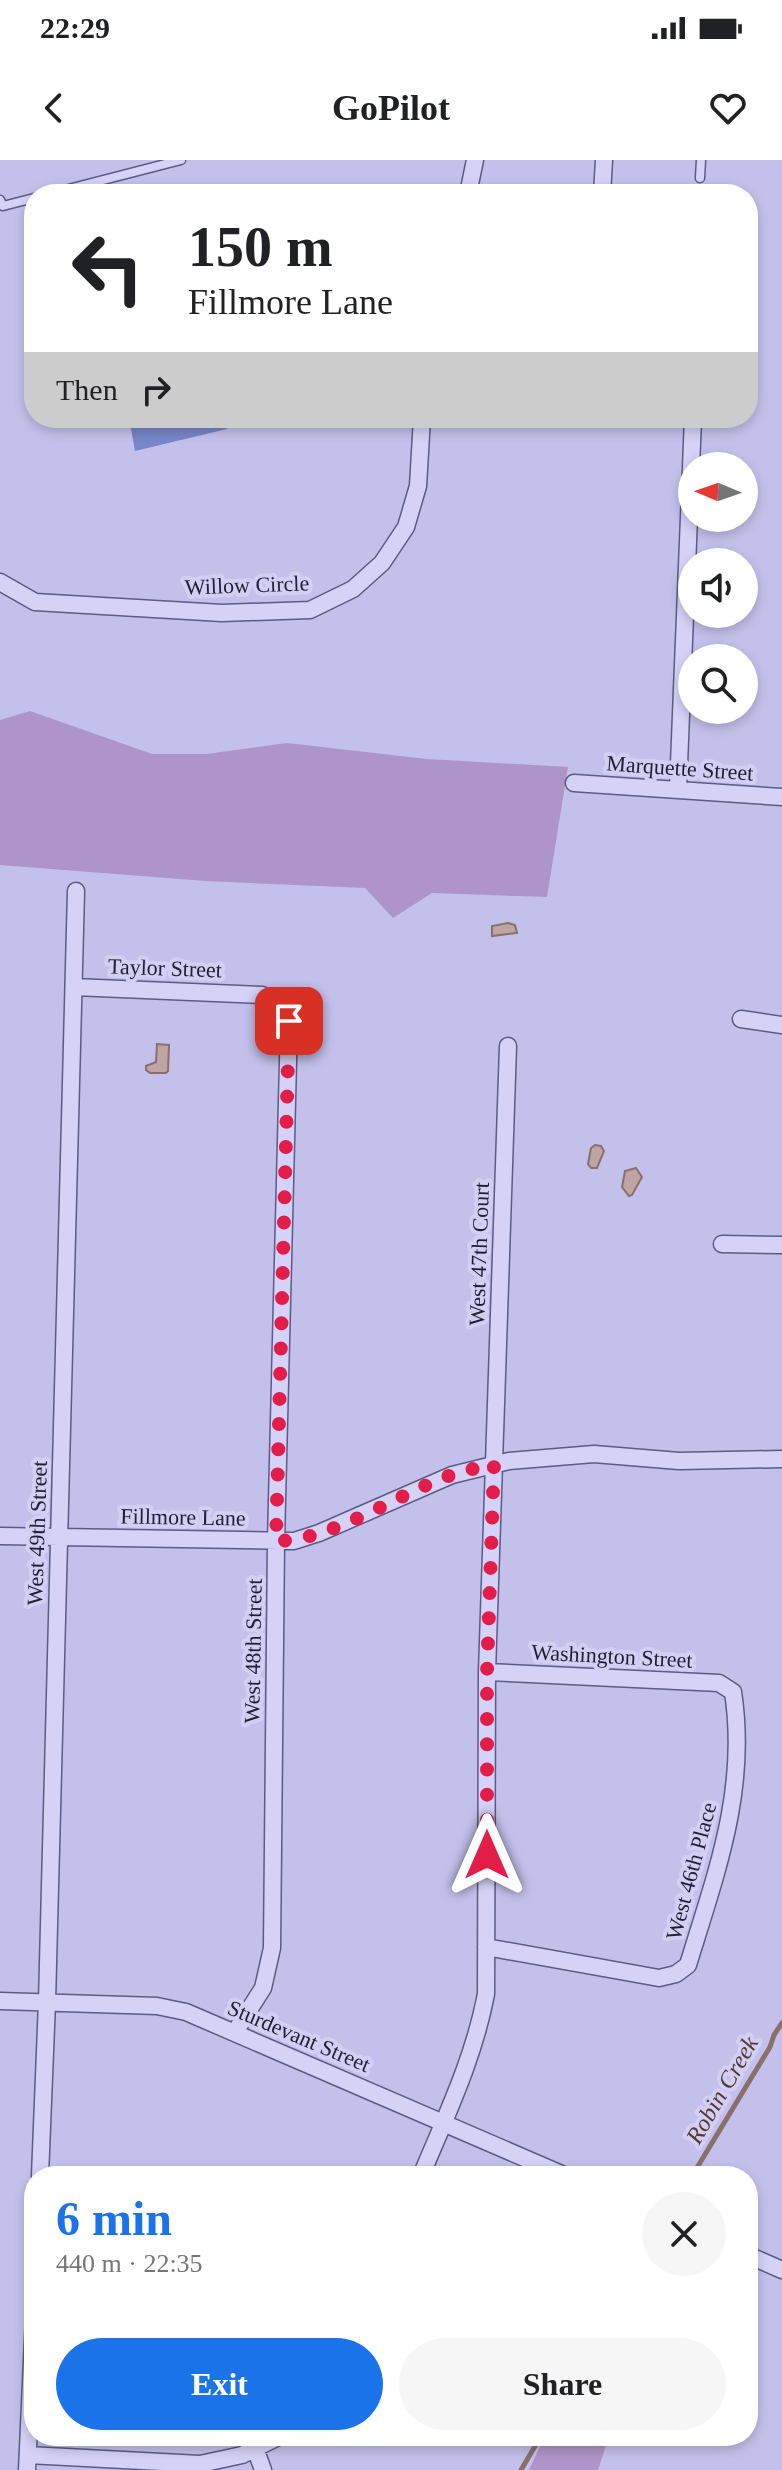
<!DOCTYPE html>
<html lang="en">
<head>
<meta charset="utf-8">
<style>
	body { margin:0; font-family:"Times New Roman",serif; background:#f6f6f6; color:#202124; height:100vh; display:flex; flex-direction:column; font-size:30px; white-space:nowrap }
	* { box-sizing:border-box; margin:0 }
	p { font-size:26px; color:#757577 }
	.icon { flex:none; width:44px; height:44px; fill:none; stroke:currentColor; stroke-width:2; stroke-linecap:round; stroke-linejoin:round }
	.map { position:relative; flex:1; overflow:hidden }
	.side { position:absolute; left:24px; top:2006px; width:734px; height:280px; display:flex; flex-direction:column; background:#fff; border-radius:32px; box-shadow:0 4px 12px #0003 }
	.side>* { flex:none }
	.banner { position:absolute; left:24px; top:24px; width:734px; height:244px; border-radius:32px; box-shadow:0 4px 12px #0003; background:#fff; color:#202124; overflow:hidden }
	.needle { width:52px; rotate:272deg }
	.buttons { position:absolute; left:678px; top:292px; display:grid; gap:16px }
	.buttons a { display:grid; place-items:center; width:80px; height:80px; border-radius:50%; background:#fff; box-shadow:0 4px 12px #0003; font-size:40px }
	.pin { position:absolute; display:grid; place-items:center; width:68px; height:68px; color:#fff; margin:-34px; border-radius:16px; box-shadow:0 4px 12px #0006 }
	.me { position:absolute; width:88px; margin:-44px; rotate:0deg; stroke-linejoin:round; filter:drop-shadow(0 0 6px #0008) }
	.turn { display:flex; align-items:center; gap:28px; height:168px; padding:0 32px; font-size:36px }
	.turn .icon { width:104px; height:104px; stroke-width:2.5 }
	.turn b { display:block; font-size:56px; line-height:68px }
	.then { display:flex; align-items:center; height:76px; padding:0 32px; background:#0003; gap:16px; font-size:30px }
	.round { display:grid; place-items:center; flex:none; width:84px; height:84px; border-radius:42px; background:#f6f6f6 }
	.overview { display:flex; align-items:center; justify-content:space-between; height:136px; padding:0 32px }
	h1 { font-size:48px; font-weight:800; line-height:60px; color:#1a73e8 }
	.button { display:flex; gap:16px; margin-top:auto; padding:16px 32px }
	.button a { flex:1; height:92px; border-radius:48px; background:#1a73e8; color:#fff; font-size:32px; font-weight:800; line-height:92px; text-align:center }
	.button a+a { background:#f6f6f6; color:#202124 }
	.status { display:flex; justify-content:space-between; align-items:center; height:56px; padding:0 40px; background:#fff; direction:ltr }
	.status svg { height:22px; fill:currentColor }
	header { display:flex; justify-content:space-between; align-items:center; height:104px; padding:0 32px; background:#fff; font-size:36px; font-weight:800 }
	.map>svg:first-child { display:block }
	.green { fill:#af94c9 }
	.water { fill:#bea5a3; stroke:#8b6f6a; stroke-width:2 }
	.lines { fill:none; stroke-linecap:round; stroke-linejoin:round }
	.stream { stroke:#8b6f6a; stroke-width:5 }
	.building { fill:#7787c9 }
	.service-casing { stroke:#595c84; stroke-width:11 }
	.minor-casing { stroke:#595c84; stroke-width:19 }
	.service { stroke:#d6d2f7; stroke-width:8 }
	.minor { stroke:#d6d2f7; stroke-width:16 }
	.route { stroke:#e11d48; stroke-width:14; stroke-dasharray:0 25.2 }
	.labels { text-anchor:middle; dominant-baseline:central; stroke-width:8; stroke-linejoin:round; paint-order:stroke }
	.street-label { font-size:22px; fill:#1d2034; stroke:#d3cff4 }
	.water-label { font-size:24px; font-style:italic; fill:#54392c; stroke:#d3cff4 }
</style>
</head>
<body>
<div class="status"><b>22:29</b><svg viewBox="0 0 49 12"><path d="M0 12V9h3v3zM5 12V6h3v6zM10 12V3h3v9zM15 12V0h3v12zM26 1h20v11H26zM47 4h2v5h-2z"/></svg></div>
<header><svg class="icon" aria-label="back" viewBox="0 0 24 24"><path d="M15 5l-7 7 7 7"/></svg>GoPilot<svg class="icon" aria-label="heart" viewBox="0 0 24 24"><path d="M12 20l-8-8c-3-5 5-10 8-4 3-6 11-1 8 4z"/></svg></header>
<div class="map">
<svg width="782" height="2310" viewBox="0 0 782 2310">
	<rect width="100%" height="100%" fill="#c4c0ec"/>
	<path class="green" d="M 30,551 L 152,594 L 206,594 L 287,583 L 427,599 L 568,607 L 547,737 L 432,733 L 393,758 L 365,728 L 205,721 L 0,705 L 0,560 Z
		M 545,2276 L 609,2276 L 598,2310 L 529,2310 Z"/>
	<path class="water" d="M 508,763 L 515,765 L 517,773 L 492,776 L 492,766 Z
		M 157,884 L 169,885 L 168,911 L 166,913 L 150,913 L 146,910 L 146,906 L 156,902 Z
		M 595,985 L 601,986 L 604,991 L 597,1008 L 591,1008 L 588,1004 L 591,988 Z
		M 636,1008 L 642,1017 L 632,1035 L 629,1036 L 622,1027 L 625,1011 Z"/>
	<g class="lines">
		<path class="stream" d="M 692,2016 L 770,1887 L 774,1875 L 782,1863
			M 521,2310 L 541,2276"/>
	</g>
	<path class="building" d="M 129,258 L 224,258 L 227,269 L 135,291 Z"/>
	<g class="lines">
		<defs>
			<path id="service" d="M 700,18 L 701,0
				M 49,34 L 181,0
				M 0,40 L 3,46 L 34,38"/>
			<path id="minor" d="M 468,34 L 475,0
				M 602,34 L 604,0
				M 0,422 L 35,442 L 222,453 L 310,450 L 353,429 L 382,403 L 406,367 L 418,326 L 422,258
				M 574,623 L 782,637
				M 678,629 L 693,258
				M 74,827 L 262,835 L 277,843 L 289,861 L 276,1381 L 272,1788 L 263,1828 L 235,1872
				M 741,859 L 782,865
				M 722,1084 L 782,1085
				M 0,1376 L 294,1381 L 319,1373 L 452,1315 L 509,1301 L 594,1294 L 679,1301 L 782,1299
				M 486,1787 L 659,1818 L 676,1814 L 688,1805 C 716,1713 748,1630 733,1532 L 719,1523 L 487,1512
				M 0,1841 L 157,1846 L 186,1852 L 566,2016
				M 40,2016 L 47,1842 L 76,731
				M 421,2016 C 446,1956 474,1898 486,1834 L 487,1512 L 508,886
				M 748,2095 L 782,2110
				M 255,2288 L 263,2310
				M 28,2295 L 200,2304 L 242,2295 L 280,2276
				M 27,2310 L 34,2157"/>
		</defs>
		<use href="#service" class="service-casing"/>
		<use href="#minor" class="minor-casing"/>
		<use href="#service" class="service"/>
		<use href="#minor" class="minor"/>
	</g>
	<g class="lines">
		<path class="route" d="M 289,861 L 276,1381 C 331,1381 398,1334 451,1315 C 465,1310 480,1308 494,1304 L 487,1512 L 487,1695"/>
	</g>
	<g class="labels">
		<g class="street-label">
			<text transform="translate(247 425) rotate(-2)">Willow Circle</text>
			<text transform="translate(680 608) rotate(4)">Marquette Street</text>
			<text transform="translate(165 808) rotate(2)">Taylor Street</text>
			<text transform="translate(479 1094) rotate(-88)">West 47th Court</text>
			<text transform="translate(183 1357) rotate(1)">Fillmore Lane</text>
			<text transform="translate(37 1373) rotate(-88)">West 49th Street</text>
			<text transform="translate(253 1491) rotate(-89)">West 48th Street</text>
			<text transform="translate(612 1496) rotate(3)">Washington Street</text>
			<text transform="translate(691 1711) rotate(-75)">West 46th Place</text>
			<text transform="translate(299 1876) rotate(23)">Sturdevant Street</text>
		</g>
		<g class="water-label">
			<text transform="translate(722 1930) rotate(-60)">Robin Creek</text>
		</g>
	</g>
</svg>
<div class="buttons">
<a><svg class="needle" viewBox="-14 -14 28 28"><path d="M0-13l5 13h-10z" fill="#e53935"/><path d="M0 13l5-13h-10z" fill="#757577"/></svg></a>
<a><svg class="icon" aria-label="sound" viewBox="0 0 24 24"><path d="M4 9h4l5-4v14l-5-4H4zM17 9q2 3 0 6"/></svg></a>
<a><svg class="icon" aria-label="search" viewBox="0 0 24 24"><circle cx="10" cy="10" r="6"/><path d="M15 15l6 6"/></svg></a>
</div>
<div class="pin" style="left:289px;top:861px;background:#d93025"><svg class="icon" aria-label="arrive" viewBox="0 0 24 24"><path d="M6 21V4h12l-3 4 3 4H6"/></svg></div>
<svg class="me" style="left:487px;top:1695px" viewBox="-20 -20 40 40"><path d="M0-17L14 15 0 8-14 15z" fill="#e11d48" stroke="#fff" stroke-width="4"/></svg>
<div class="banner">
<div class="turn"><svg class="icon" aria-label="left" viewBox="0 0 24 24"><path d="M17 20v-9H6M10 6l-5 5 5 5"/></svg><div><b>150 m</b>Fillmore Lane</div></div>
<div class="then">Then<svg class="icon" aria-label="right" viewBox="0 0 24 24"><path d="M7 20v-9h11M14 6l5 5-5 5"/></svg></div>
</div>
<section class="side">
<div class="overview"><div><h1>6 min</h1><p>440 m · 22:35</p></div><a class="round"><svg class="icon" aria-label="close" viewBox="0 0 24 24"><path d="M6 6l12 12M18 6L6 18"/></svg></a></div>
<div class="button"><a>Exit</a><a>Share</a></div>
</section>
</div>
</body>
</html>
